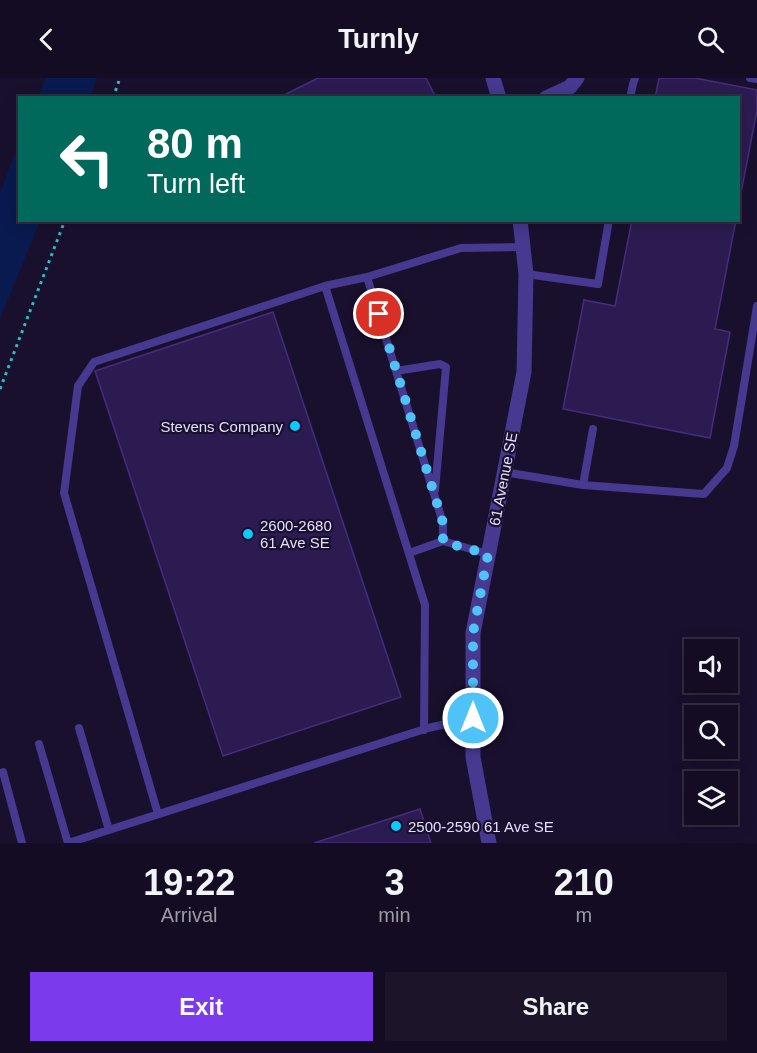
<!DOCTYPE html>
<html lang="en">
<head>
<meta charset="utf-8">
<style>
	body { margin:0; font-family:Arial,sans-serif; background:#1c152a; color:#f1f3f6; height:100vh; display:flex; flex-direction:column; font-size:22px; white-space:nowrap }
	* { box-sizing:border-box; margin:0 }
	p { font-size:20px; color:#9d9ba5 }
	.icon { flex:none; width:33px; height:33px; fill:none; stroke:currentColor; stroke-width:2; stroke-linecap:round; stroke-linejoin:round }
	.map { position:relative; height:765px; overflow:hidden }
	.drawer { display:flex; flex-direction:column; background:#130c22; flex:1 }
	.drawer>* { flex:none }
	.guide { position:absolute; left:18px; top:18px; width:722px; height:126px; border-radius:0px; box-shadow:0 3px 15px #0003,0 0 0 2px #322c40; background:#00695c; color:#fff; overflow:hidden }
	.tools { position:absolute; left:684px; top:561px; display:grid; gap:12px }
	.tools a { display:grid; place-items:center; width:54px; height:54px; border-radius:0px; background:#130c22; box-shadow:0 3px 15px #0003,0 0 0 2px #322c40; font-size:30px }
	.pin { position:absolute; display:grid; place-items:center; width:51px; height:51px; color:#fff; margin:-26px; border:3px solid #fff; border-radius:50%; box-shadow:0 2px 6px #0007 }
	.me { position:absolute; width:66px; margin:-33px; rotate:0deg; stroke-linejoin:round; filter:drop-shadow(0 0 4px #0008) }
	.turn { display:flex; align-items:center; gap:21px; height:126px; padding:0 30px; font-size:27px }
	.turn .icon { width:78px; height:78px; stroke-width:2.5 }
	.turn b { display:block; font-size:42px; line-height:51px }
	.eta { display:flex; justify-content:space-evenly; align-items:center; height:102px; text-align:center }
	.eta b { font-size:36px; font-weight:600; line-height:42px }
	.button { display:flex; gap:12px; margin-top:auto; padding:12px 30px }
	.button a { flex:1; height:69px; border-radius:0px; background:#7c3aed; color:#fff; font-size:24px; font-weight:600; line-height:69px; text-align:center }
	.button a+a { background:#1c152a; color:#f1f3f6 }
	header { display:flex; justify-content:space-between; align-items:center; height:78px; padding:0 30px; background:#130c22; font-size:27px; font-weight:600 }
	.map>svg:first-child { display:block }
	.water { fill:#081a4f }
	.building { fill:#2c1b50; stroke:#452c7d; stroke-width:1.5 }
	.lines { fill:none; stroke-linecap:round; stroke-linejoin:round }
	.path { stroke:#2abec6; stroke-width:3; stroke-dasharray:3 4.5; stroke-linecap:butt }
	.service { stroke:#46398f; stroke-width:8 }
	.minor { stroke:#46398f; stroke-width:15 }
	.route { stroke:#4fc3f7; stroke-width:10; stroke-dasharray:0 18 }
	.poi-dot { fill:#09cbff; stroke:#19102e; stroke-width:2 }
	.labels { text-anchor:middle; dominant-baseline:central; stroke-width:4.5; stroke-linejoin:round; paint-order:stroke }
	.poi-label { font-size:15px; fill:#e5ddff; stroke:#19102e; text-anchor:start }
	.street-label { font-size:15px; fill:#e5ddff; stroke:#19102e }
</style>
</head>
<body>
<header><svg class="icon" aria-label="back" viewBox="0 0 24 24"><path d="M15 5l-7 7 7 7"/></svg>Turnly<svg class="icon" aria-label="search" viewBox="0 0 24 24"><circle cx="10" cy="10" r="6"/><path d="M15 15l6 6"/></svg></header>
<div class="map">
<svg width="757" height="765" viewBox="0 0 757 765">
	<rect width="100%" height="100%" fill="#19102e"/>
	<path class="water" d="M 46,0 L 97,0 L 90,19 L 38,19 Z
		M 19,64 L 20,142 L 40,143 L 0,241 L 0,115 Z"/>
	<path class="building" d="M 318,0 L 426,0 L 436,20 L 278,20 Z
		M 659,0 L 695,0 L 757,12 L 757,32 L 738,131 L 738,20 L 655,20 Z
		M 632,142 L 736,142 L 715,251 L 730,254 L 710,360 L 563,331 L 584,222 L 615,228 Z
		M 273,234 L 401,619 L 223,678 L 95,293 Z
		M 420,731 L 431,765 L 314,765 Z"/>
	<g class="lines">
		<path class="path" d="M 113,20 L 120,0
			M 0,311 L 65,142"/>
		<path class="service" d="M 750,0 L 757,1
			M 630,20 L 633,6 L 635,0
			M 526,196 L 598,206 L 609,142
			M 325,208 L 367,199
			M 396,293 L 440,286 L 446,289 L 435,412
			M 504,394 L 583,407 L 704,416 L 727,390 L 734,368 L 757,228
			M 583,407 L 593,351
			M 443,463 L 443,445 L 367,199 L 461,170 L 523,169
			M 409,475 L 443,463 L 488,476
			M 79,650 L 109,752
			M 39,666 L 68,765
			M 3,694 L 22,765
			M 158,736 L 64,415 L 78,308 L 94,284 L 325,208 L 425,527 L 424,652
			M 68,765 L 428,650 L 473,640"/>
		<path class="minor" d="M 493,0 L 499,20
			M 546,20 L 570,9 L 577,0
			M 489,765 L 473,679 L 473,555 L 524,294 L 526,196 L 520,142"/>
	</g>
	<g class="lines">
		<path class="route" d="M 379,236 L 443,445 L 443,464 L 488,476 L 473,555 L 473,640"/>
	</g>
	<g class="poi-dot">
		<circle cx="295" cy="348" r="6"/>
		<circle cx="248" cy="456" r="6"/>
		<circle cx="396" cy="748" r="6"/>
	</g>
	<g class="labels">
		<g class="poi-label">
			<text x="283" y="348" text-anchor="end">Stevens Company</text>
			<text x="260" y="447">2600-2680<tspan x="260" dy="17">61 Ave SE</tspan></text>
			<text x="408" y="748">2500-2590 61 Ave SE</text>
		</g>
		<g class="street-label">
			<text transform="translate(503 401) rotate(-79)">61 Avenue SE</text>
		</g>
	</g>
</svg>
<div class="tools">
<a><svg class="icon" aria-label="sound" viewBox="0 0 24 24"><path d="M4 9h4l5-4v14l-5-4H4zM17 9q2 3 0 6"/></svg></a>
<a><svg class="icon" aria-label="search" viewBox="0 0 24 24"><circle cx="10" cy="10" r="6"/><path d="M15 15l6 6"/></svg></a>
<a><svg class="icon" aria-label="layers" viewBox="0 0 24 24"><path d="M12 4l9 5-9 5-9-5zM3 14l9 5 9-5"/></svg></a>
</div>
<div class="pin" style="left:379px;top:236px;background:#d93025"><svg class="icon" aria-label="arrive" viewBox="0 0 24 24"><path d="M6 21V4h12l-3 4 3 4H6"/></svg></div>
<svg class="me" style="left:473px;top:640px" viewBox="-20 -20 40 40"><circle r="17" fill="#4fc3f7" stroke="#fff" stroke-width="3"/><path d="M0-11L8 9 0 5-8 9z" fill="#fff"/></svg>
<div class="guide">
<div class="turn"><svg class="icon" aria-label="left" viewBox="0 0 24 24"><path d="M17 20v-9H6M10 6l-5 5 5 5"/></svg><div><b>80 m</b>Turn left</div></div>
</div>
</div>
<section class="drawer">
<div class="eta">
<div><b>19:22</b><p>Arrival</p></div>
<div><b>3</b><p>min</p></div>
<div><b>210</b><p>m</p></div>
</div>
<div class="button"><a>Exit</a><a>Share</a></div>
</section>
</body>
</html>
